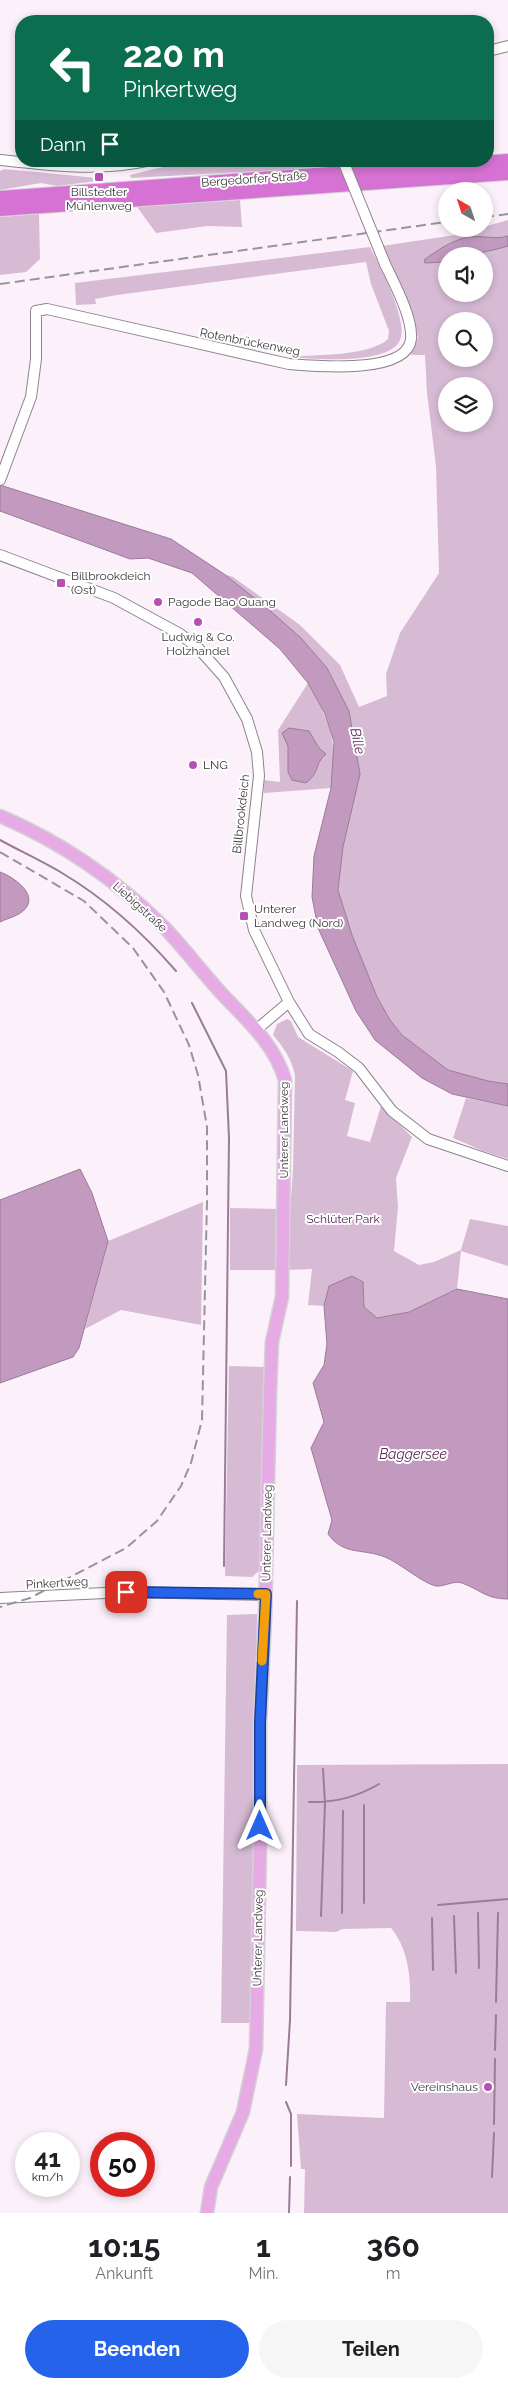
<!DOCTYPE html>
<html lang="de">
<head>
<meta charset="utf-8">
<style>
	body { margin:0; font-family:Raleway,sans-serif; background:#f6f6f6; color:#202124; height:100vh; display:flex; flex-direction:column; font-size:19px; white-space:nowrap }
	* { box-sizing:border-box; margin:0 }
	p { font-size:16px; color:#757577 }
	.icon { flex:none; width:28px; height:28px; fill:none; stroke:currentColor; stroke-width:2; stroke-linecap:round; stroke-linejoin:round }
	.map { position:relative; height:2213px; overflow:hidden }
	.details { display:flex; flex-direction:column; background:#fff; flex:1 }
	.details>* { flex:none }
	.top-card { position:absolute; left:15px; top:15px; width:479px; height:152px; border-radius:20px; box-shadow:0 2px 8px #0003; background:#0b6e4f; color:#fff; overflow:hidden }
	.needle { width:32px; rotate:321deg }
	.buttons { position:absolute; left:438px; top:182px; display:grid; gap:10px }
	.buttons a { display:grid; place-items:center; width:55px; height:55px; border-radius:50%; background:#fff; box-shadow:0 2px 8px #0003; font-size:25px }
	.speed { position:absolute; left:15px; top:2132px; display:flex; gap:10px; font-size:25px; font-weight:700; text-align:center }
	.speed>* { display:grid; place-content:center; width:65px; height:65px; border-radius:50%; background:#fff; box-shadow:0 2px 8px #0003; line-height:1 }
	.speed small { font-size:12px; font-weight:400 }
	.speed .limit { border:8px solid #d22; background:#fff; color:#111 }
	.pin { position:absolute; display:grid; place-items:center; width:42px; height:42px; color:#fff; margin:-21px; border-radius:10px; box-shadow:0 2px 8px #0006 }
	.me { position:absolute; width:55px; margin:-28px; rotate:0deg; stroke-linejoin:round; filter:drop-shadow(0 0 4px #0008) }
	.turn { display:flex; align-items:center; gap:18px; height:105px; padding:0 25px; font-size:22px }
	.turn .icon { width:65px; height:65px; stroke-width:2.5 }
	.turn b { display:block; font-size:35px; line-height:42px }
	.then { display:flex; align-items:center; height:48px; padding:0 25px; background:#0003; gap:10px; font-size:19px }
	.eta { display:flex; justify-content:space-evenly; align-items:center; height:85px; text-align:center }
	.eta b { font-size:30px; font-weight:700; line-height:35px }
	.primary-button { display:flex; gap:10px; margin-top:auto; padding:10px 25px }
	.primary-button a { flex:1; height:58px; border-radius:30px; background:#2563eb; color:#fff; font-size:20px; font-weight:700; line-height:58px; text-align:center }
	.primary-button a+a { background:#f6f6f6; color:#202124 }
	.map>svg:first-child { display:block }
	.green { fill:#d7bbd5; fill-rule:evenodd }
	.water { fill:#c299bf; stroke:#9a7c97 }
	.lines { fill:none; stroke-linecap:round; stroke-linejoin:round }
	.stream { stroke:#9a7c97; stroke-width:2 }
	.minor-casing { stroke:#8d838c; stroke-width:12 }
	.major-casing { stroke:#d4d3d4; stroke-width:15 }
	.highway-casing { stroke:#d4d3d4; stroke-width:16 }
	.minor { stroke:#fff; stroke-width:10 }
	.major { stroke:#e6aae5; stroke-width:12 }
	.highway { stroke:#d672d3; stroke-width:14 }
	.rail { stroke:#9a9399; stroke-width:2; stroke-dasharray:10 5; stroke-linecap:butt }
	.minor-bridge-casing { stroke:#8d838c; stroke-width:12; stroke-linecap:butt }
	.minor-bridge { stroke:#fff; stroke-width:10 }
	.route-casing { stroke:#184099; stroke-width:12 }
	.route { stroke:#2563eb; stroke-width:9 }
	.slow { stroke:#f59e0b; stroke-width:9 }
	.poi-dot { fill:#b650b4; stroke:#fff; stroke-width:2 }
	.labels { text-anchor:middle; dominant-baseline:central; stroke-width:4; stroke-linejoin:round; paint-order:stroke }
	.street-label { font-size:12px; fill:#3c383b; stroke:#fff }
	.poi-label { font-size:12px; fill:#3c383b; stroke:#fff; text-anchor:start }
	.park-label { font-size:12px; fill:#562555; stroke:#fff }
	.water-label { font-size:14px; font-style:italic; fill:#582757; stroke:#fff }
</style>
</head>
<body>
<div class="map">
<svg width="508" height="2213" viewBox="0 0 508 2213">
	<rect width="100%" height="100%" fill="#fcf1fb"/>
	<path class="green" d="M 188,161 L 336,161 L 337,167 L 131,178 L 130,175 Z
		M 4,169 L 97,178 L 97,181 L 57,186 L 41,183 L 0,190 L 0,171 Z
		M 240,200 L 242,227 L 207,226 L 156,233 L 137,207 Z
		M 39,214 L 40,259 L 26,272 L 0,275 L 0,217 Z
		M 508,220 L 508,1084 L 488,1081 L 448,1070 L 402,1035 L 390,1020 L 377,997 L 352,935 L 338,890 L 343,847 L 360,774 L 349,711 L 327,668 L 301,638 L 224,574 L 233,577 L 300,625 L 340,665 L 359,707 L 387,696 L 386,674 L 400,633 L 439,573 L 436,466 L 427,393 L 425,355 L 411,355 L 418,338 L 416,328 L 382,246 L 455,235 ZM 446,256 L 484,256 L 484,294 L 446,294 ZM 446,321 L 484,321 L 484,359 L 446,359 ZM 446,386 L 484,386 L 484,424 L 446,424 Z
		M 370,247 C 380,267 406,316 401,337 C 395,366 314,359 291,357 C 317,354 368,357 388,339 L 389,331 L 371,284 L 366,262 L 117,295 L 95,299 L 96,304 L 76,305 L 75,283 Z
		M 308,683 C 331,725 338,740 331,788 L 264,793 L 264,780 L 280,782 L 278,730 Z
		M 287,1019 L 291,1021 L 298,1037 L 353,1071 L 345,1100 L 355,1103 L 347,1136 L 370,1142 L 381,1106 L 412,1137 L 396,1178 L 398,1207 L 394,1251 L 419,1265 L 434,1262 L 461,1250 L 470,1219 L 508,1226 L 508,1266 L 461,1251 L 457,1289 L 409,1312 L 377,1318 L 364,1307 L 363,1282 L 329,1286 L 324,1306 L 308,1305 L 312,1269 L 286,1270 L 293,1169 L 295,1075 C 291,1058 284,1048 273,1035 L 277,1024 Z
		M 466,1098 L 508,1106 L 508,1159 L 483,1151 L 453,1138 Z
		M 203,1202 L 201,1325 L 121,1310 L 85,1329 L 108,1241 Z
		M 230,1208 L 278,1209 L 275,1270 L 230,1270 Z
		M 229,1366 L 266,1367 L 260,1570 L 252,1577 L 225,1576 Z
		M 257,1614 L 252,2023 L 221,2023 L 227,1615 Z
		M 508,1764 L 508,2213 L 304,2213 L 305,2169 L 301,2169 L 297,2114 L 384,2118 L 386,2002 L 410,2002 C 411,1978 408,1948 391,1928 L 342,1929 L 336,1932 L 296,1931 L 297,1765 Z"/>
	<path class="water" d="M 508,236 L 508,246 C 488,252 467,256 446,256 L 446,262 L 425,263 L 424,260 C 436,251 454,239 469,237 C 482,235 495,240 508,236 Z
		M 0,485 L 171,539 L 224,574 L 267,608 L 301,638 L 327,668 L 349,711 L 360,774 L 343,847 L 338,890 L 352,935 L 377,997 L 390,1020 L 402,1035 L 448,1070 L 488,1081 L 508,1084 L 508,1106 L 452,1094 L 422,1078 L 375,1040 L 356,1011 L 318,928 L 312,897 L 314,856 L 331,788 L 334,742 L 325,714 L 308,683 L 280,649 L 192,573 L 148,558 L 130,559 L 0,511 Z
		M 289,728 L 309,731 L 319,748 L 326,754 C 314,764 321,771 306,783 L 292,780 L 288,772 L 288,746 L 282,733 Z
		M 0,872 C 12,876 39,894 25,909 C 19,916 8,918 0,922 Z
		M 80,1169 L 92,1193 L 108,1241 L 79,1348 L 73,1357 L 0,1383 L 0,1200 Z
		M 352,1276 L 363,1282 L 364,1307 L 377,1318 L 409,1312 L 457,1289 L 508,1299 L 508,1599 C 486,1599 481,1590 462,1583 C 454,1580 444,1587 436,1586 C 422,1583 400,1563 385,1557 C 362,1548 344,1556 328,1534 L 332,1520 L 311,1448 L 324,1422 L 313,1383 L 324,1365 L 327,1344 L 324,1306 L 329,1286 Z"/>
	<g class="lines">
		<path class="stream" d="M 0,840 C 20,851 42,861 62,873 C 104,898 144,934 176,971
			M 192,1003 L 226,1071 L 229,1138 L 224,1566
			M 309,1802 C 335,1803 357,1797 379,1784
			M 364,1805 L 364,1903
			M 438,1905 L 508,1899
			M 342,1913 L 343,1811
			M 478,1913 L 479,1968
			M 321,1916 L 325,1803 L 323,1769
			M 454,1916 L 456,1973
			M 432,1918 L 433,1970
			M 496,2002 L 498,1913
			M 495,2050 L 496,2015
			M 286,2085 L 290,2020 L 297,1601
			M 286,2102 L 291,2114 L 291,2166
			M 494,2124 L 495,2059
			M 492,2177 L 494,2133
			M 289,2213 L 290,2177"/>
		<defs>
			<path id="minor" d="M 488,51 L 508,46
				M 0,160 C 49,165 99,172 147,161
				M 0,480 L 31,397 L 36,359 L 36,311 L 47,309 L 289,364 C 314,366 407,375 411,339 C 413,318 394,283 385,264
				M 0,555 L 114,598 L 180,634 L 199,649 L 224,677 L 247,719 L 257,752 L 259,776 L 246,896 L 254,930 L 289,1002 L 309,1034 L 338,1052 L 359,1068 L 392,1111 L 428,1139 L 508,1166
				M 256,1030 L 289,1002
				M 0,1598 L 126,1592 L 266,1595"/>
			<path id="major" d="M 0,816 C 61,842 115,879 163,926 C 184,948 202,972 223,995 C 247,1020 275,1045 285,1080 L 282,1297 L 272,1342 L 270,1391 L 265,1618 L 260,1723 L 260,1845 L 256,2049 L 243,2112 L 211,2187 L 207,2213"/>
			<path id="highway" d="M 0,198 L 508,161
				M 0,209 L 508,173"/>
		</defs>
		<use href="#minor" class="minor-casing"/>
		<use href="#major" class="major-casing"/>
		<use href="#highway" class="highway-casing"/>
		<use href="#minor" class="minor"/>
		<use href="#major" class="major"/>
		<use href="#highway" class="highway"/>
		<path class="rail" d="M 484,217 L 508,214
			M 0,284 L 446,222
			M 0,852 L 84,901 L 133,948 L 164,992 L 189,1045 L 198,1075 L 207,1127 L 207,1201 L 202,1420 L 191,1463 L 181,1486 L 157,1521 L 126,1548 L 30,1598 L 0,1607"/>
		<defs>
			<path id="minor-bridge" d="M 344,163 L 385,264"/>
		</defs>
		<use href="#minor-bridge" class="minor-bridge-casing"/>
		<use href="#minor-bridge" class="minor-bridge"/>
	</g>
	<g class="lines">
		<defs>
			<path id="route" d="M 126,1592 L 266,1594 L 260,1723 L 260,1826"/>
		</defs>
		<use href="#route" class="route-casing"/>
		<use href="#route" class="route"/>
		<path class="slow" d="M 258,1594 L 266,1594 L 262,1661"/>
	</g>
	<g class="poi-dot">
		<rect x="94" y="172" width="10" height="10" rx="2.5"/>
		<rect x="56" y="578" width="10" height="10" rx="2.5"/>
		<circle cx="158" cy="602" r="5"/>
		<circle cx="198" cy="622" r="5"/>
		<circle cx="193" cy="765" r="5"/>
		<rect x="239" y="911" width="10" height="10" rx="2.5"/>
		<circle cx="488" cy="2087" r="5"/>
	</g>
	<g class="labels">
		<g class="street-label">
			<text transform="translate(254 179) rotate(-4)">Bergedorfer Straße</text>
			<text transform="translate(250 342) rotate(11)">Rotenbrückenweg</text>
			<text transform="translate(241 814) rotate(-84)">Billbrookdeich</text>
			<text transform="translate(140 907) rotate(42)">Liebigstraße</text>
			<text transform="translate(284 1130) rotate(-90)">Unterer Landweg</text>
			<text transform="translate(267 1533) rotate(-89)">Unterer Landweg</text>
			<text transform="translate(57 1583) rotate(-3)">Pinkertweg</text>
			<text transform="translate(258 1938) rotate(-89)">Unterer Landweg</text>
		</g>
		<g class="poi-label">
			<text x="99" y="192" text-anchor="middle">Billstedter<tspan x="99" dy="14">Mühlenweg</tspan></text>
			<text x="71" y="576">Billbrookdeich<tspan x="71" dy="14">(Ost)</tspan></text>
			<text x="168" y="602">Pagode Bao Quang</text>
			<text x="198" y="637" text-anchor="middle">Ludwig &amp; Co.<tspan x="198" dy="14">Holzhandel</tspan></text>
			<text x="203" y="765">LNG</text>
			<text x="254" y="909">Unterer<tspan x="254" dy="14">Landweg (Nord)</tspan></text>
			<text x="478" y="2087" text-anchor="end">Vereinshaus</text>
		</g>
		<g class="park-label">
			<text x="343" y="1219">Schlüter Park</text>
		</g>
		<g class="water-label">
			<text transform="translate(358 741) rotate(78)">Bille</text>
			<text x="413" y="1454">Baggersee</text>
		</g>
	</g>
</svg>
<div class="buttons">
<a><svg class="needle" viewBox="-14 -14 28 28"><path d="M0-13l5 13h-10z" fill="#e53935"/><path d="M0 13l5-13h-10z" fill="#757577"/></svg></a>
<a><svg class="icon" aria-label="sound" viewBox="0 0 24 24"><path d="M4 9h4l5-4v14l-5-4H4zM17 9q2 3 0 6"/></svg></a>
<a><svg class="icon" aria-label="search" viewBox="0 0 24 24"><circle cx="10" cy="10" r="6"/><path d="M15 15l6 6"/></svg></a>
<a><svg class="icon" aria-label="layers" viewBox="0 0 24 24"><path d="M12 4l9 5-9 5-9-5zM3 14l9 5 9-5"/></svg></a>
</div>
<div class="speed"><div>41<small>km/h</small></div><div class="limit">50</div></div>
<div class="pin" style="left:126px;top:1592px;background:#d93025"><svg class="icon" aria-label="arrive" viewBox="0 0 24 24"><path d="M6 21V4h12l-3 4 3 4H6"/></svg></div>
<svg class="me" style="left:260px;top:1826px" viewBox="-20 -20 40 40"><path d="M0-17L14 15 0 8-14 15z" fill="#2563eb" stroke="#fff" stroke-width="4"/></svg>
<div class="top-card">
<div class="turn"><svg class="icon" aria-label="left" viewBox="0 0 24 24"><path d="M17 20v-9H6M10 6l-5 5 5 5"/></svg><div><b>220 m</b>Pinkertweg</div></div>
<div class="then">Dann<svg class="icon" aria-label="arrive" viewBox="0 0 24 24"><path d="M6 21V4h12l-3 4 3 4H6"/></svg></div>
</div>
</div>
<section class="details">
<div class="eta">
<div><b>10:15</b><p>Ankunft</p></div>
<div><b>1</b><p>Min.</p></div>
<div><b>360</b><p>m</p></div>
</div>
<div class="primary-button"><a>Beenden</a><a>Teilen</a></div>
</section>
</body>
</html>
